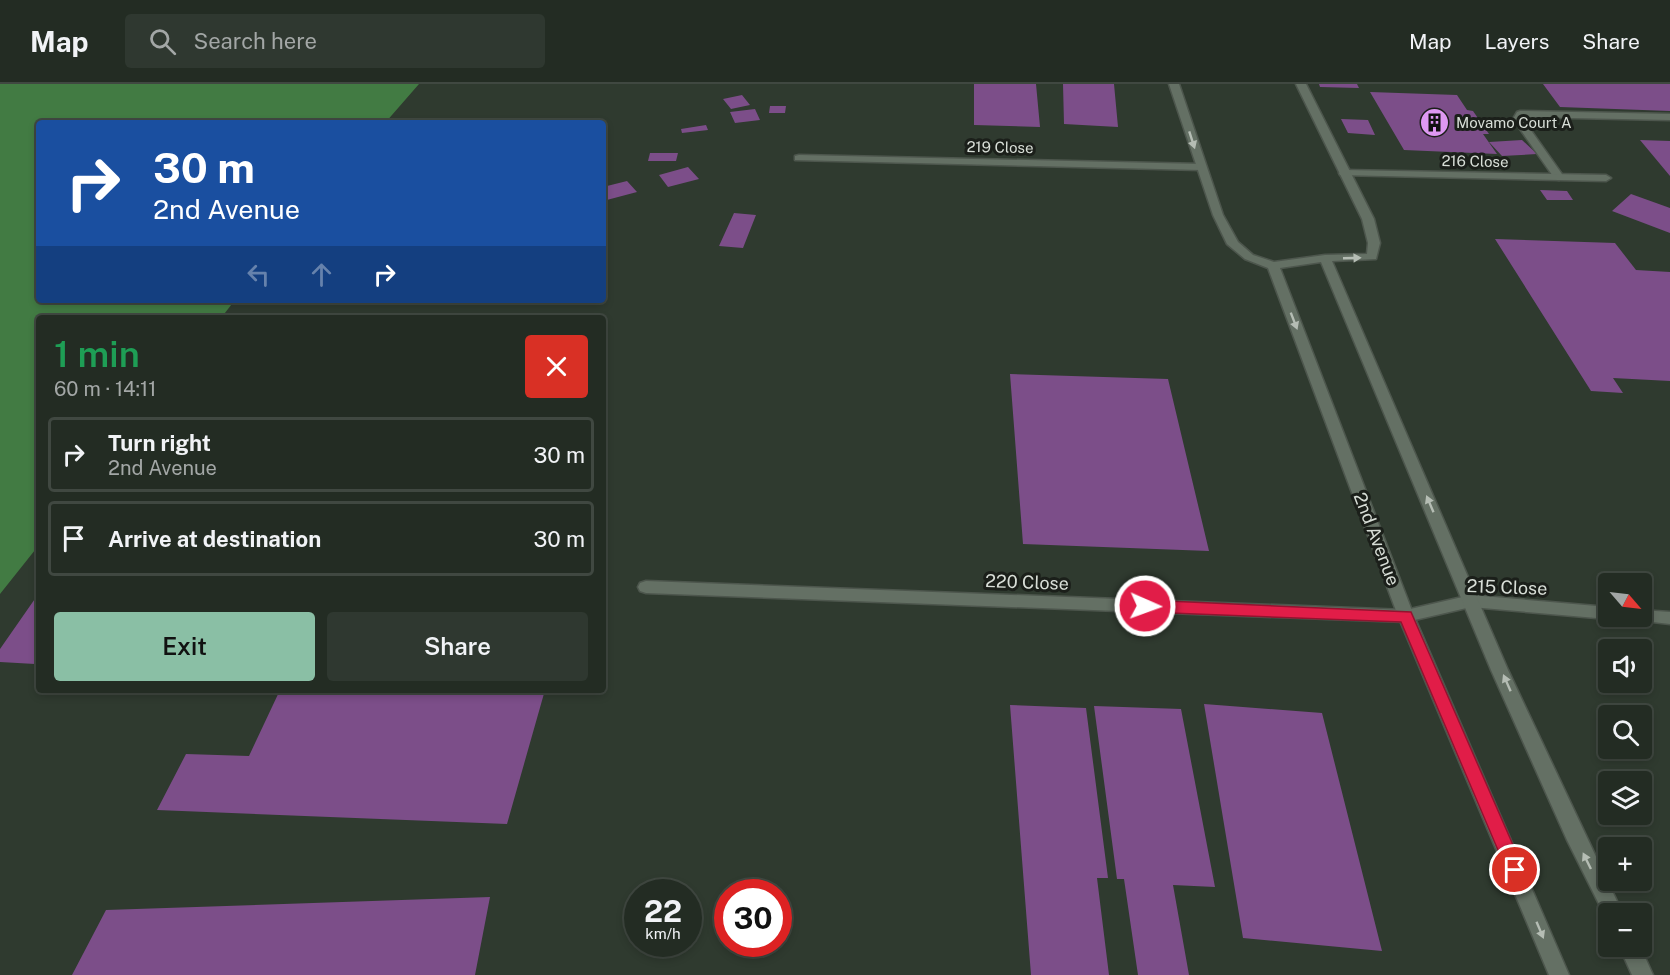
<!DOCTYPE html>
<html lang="en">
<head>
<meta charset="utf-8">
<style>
	body { margin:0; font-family:"Public Sans",sans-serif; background:#2f3830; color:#f1f3f6; height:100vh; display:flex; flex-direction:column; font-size:22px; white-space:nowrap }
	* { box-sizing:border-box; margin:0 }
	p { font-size:20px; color:#a3a7a6 }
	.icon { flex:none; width:33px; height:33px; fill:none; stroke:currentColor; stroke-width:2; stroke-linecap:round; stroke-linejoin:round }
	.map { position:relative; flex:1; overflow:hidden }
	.panel { position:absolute; left:36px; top:231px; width:570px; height:378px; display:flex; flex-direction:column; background:#232c23; border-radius:6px; box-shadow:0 3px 9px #0003,0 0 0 2px #404841 }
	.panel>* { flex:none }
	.top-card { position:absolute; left:36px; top:36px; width:570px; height:183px; border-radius:6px; box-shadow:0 3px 9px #0003,0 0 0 2px #404841; background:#1a4fa0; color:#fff; overflow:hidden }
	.needle { width:39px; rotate:118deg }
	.controls { position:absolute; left:1598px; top:489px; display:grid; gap:12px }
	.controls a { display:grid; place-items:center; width:54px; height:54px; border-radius:6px; background:#232c23; box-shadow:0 3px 9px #0003,0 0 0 2px #404841; font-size:30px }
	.speed { position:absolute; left:624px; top:795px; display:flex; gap:12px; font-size:30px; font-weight:700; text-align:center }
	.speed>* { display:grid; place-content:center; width:78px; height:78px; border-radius:50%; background:#232c23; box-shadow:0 3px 9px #0003,0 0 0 2px #404841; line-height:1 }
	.speed small { font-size:15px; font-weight:400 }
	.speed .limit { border:9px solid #d22; background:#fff; color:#111 }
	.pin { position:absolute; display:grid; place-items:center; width:51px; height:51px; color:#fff; margin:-26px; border:3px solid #fff; border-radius:50%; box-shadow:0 2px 6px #0007 }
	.me { position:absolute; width:66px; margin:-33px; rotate:92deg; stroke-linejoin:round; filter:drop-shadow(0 0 4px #0008) }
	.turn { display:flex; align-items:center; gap:21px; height:126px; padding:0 18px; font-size:27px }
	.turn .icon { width:78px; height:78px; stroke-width:2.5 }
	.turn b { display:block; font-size:42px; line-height:51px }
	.lanes { display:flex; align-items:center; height:57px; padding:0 18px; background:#0003; justify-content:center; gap:30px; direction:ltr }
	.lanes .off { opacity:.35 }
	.round { display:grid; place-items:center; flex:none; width:63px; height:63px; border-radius:6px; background:#2f3830 }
	.head { display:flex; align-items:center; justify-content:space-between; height:102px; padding:0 18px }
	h1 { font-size:36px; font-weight:600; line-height:45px; color:#1e9e55 }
	.primary-button { display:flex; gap:12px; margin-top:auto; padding:12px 18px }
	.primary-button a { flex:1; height:69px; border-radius:6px; background:#8abfa5; color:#111; font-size:24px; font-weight:600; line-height:69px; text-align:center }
	.primary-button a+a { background:#2f3830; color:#f1f3f6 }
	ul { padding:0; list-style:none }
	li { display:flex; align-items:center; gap:18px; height:75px; margin:0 12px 9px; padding:0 6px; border:3px solid #404841; border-radius:6px }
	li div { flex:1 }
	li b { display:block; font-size:22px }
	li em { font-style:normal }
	header { display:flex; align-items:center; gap:36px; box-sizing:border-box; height:84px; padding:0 30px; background:#232c23; border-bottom:2px solid #404841 }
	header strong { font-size:28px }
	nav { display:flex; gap:33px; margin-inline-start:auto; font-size:21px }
	.search { width:420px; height:54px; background:#2f3830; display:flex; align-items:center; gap:15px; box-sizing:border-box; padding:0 21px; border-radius:6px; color:#a3a7a6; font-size:22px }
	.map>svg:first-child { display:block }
	.water { fill:#427b43 }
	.building { fill:#7c4e89 }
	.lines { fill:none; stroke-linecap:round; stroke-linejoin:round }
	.lane-casing { stroke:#4d564d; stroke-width:3 }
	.street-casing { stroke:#4d564d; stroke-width:3 }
	.secondary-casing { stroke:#4d564d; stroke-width:3 }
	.lane { fill:#647064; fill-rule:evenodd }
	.street { fill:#647064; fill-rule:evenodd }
	.secondary { fill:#647064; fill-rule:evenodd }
	.oneway { fill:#b5bdb4 }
	.route { fill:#e11d48; stroke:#92132f; stroke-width:1.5 }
	.labels { text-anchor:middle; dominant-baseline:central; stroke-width:6; stroke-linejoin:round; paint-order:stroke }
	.far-poi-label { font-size:15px; fill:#d8ded7; stroke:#1b1f1a; text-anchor:start }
	.far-street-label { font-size:15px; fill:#d8ded7; stroke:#1b1f1a }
	.street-label { font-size:18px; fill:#d8ded7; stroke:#1b1f1a }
</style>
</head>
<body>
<header>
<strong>Map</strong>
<div class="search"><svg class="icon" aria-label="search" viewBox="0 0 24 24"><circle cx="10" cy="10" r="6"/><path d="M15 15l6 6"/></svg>Search here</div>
<nav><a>Map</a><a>Layers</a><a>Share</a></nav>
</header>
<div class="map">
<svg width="1670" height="891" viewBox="0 0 1670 891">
	<rect width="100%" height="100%" fill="#2f3a2f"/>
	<path class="water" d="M 0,0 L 419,0 L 385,39 L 39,39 L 39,216 L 235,216 L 221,234 L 39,234 L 39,461 L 0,510 Z"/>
	<path class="building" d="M 974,0 L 1036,0 L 1040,43 L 974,41 Z
		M 1063,0 L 1114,0 L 1118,43 L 1064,40 Z
		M 1319,0 L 1357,0 L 1359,4 L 1320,3 Z
		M 1543,0 L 1670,0 L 1670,27 L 1560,23 Z
		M 1370,8 L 1457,11 L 1467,26 L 1473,27 L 1489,50 L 1483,50 L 1497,70 L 1404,66 Z
		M 742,11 L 750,21 L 731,25 L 723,15 Z
		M 770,22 L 786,22 L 785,29 L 769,29 Z
		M 755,25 L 760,36 L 735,39 L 730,28 Z
		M 1341,35 L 1368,36 L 1375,51 L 1348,49 Z
		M 706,41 L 708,46 L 682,49 L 681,45 Z
		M 1522,56 L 1537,70 L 1502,72 L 1489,58 Z
		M 1640,56 L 1670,57 L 1670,92 Z
		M 650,69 L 678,69 L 676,77 L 648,77 Z
		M 688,83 L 699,95 L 668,103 L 659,91 Z
		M 627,97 L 637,108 L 603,117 L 603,103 Z
		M 1540,106 L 1567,107 L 1573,116 L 1547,116 Z
		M 1631,110 L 1670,124 L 1670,149 L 1612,127 Z
		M 734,129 L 756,131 L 743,164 L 719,162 Z
		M 1495,155 L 1615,159 L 1636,186 L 1670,188 L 1670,297 L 1613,294 L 1623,309 L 1591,307 Z
		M 1010,290 L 1168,295 L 1209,467 L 1023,460 Z
		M 39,509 L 39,574 L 35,580 L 0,578 L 0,565 Z
		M 280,606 L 545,606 L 507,740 L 157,726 L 186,670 L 249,672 Z
		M 1204,620 L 1322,629 L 1382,867 L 1243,854 Z
		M 1010,621 L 1086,624 L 1108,794 L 1097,794 L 1109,891 L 1031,891 Z
		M 1094,622 L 1181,625 L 1215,803 L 1173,801 L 1189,891 L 1138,891 L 1124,795 L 1117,795 Z
		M 490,813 L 475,891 L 72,891 L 106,826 Z"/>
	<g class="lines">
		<defs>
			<path id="lane" d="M 1520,27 L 1670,30 L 1670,36 L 1524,33 L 1523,35 L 1564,93 L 1559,96 L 1555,95 L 1513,35 L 1517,28 Z"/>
			<path id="street" d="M 799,71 L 1201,80 L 1206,83 L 1201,86 L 795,76 L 795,72 Z
				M 1344,86 L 1606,91 L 1611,94 L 1606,97 L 1340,91 L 1339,89 Z
				M 646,497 L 1406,526 L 1471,511 L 1608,523 L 1608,532 L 1614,532 L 1608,535 L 1471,523 L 1406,538 L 646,509 L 640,507 L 638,503 L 640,499 Z
				M 1641,526 L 1670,528 L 1670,540 L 1635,536 L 1633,532 L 1641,532 Z"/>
			<path id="secondary" d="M 1169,0 L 1179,0 L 1223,131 L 1238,158 L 1253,171 L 1274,178 L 1325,171 L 1367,170 L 1368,159 L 1362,135 L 1296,0 L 1306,0 L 1374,135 L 1380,159 L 1376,175 L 1332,177 L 1508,586 L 1623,830 L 1608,830 L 1608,838 L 1567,756 L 1491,586 L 1321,178 L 1280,184 L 1414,532 L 1569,891 L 1549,891 L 1398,532 L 1268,184 L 1245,175 L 1227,160 L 1213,131 Z
				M 1619,862 L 1640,862 L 1653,891 L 1632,891 Z"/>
		</defs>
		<use href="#lane" class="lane-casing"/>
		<use href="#street" class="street-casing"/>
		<use href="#secondary" class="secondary-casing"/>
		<use href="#lane" class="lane"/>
		<use href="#street" class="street"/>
		<use href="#secondary" class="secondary"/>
	</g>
	<defs><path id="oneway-solid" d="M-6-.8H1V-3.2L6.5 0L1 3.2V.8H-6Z" transform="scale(1.5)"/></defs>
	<g class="oneway">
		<use href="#oneway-solid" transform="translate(1192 56) rotate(72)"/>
		<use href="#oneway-solid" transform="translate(1352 174) rotate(-2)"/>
		<use href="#oneway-solid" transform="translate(1294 237) rotate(69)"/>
		<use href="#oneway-solid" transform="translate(1430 420) rotate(-113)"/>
		<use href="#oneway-solid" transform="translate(1507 599) rotate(-114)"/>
		<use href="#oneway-solid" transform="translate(1587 777) rotate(-116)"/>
		<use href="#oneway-solid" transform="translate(1540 846) rotate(67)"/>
	</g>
	<path class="route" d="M 1145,516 L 1411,528 L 1524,786 L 1521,792 L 1515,794 L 1509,792 L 1401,538 L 1145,528 L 1140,526 L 1138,522 L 1140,518 Z"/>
	<defs>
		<symbol id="building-disc" viewBox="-11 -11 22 22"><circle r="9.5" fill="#de98f2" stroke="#1b1f1a"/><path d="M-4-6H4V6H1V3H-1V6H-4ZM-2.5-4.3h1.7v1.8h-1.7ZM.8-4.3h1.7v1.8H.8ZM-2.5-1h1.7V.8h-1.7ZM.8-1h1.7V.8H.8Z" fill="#111"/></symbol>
	</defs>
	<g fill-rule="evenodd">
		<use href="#building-disc" x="1418" y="22" width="33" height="33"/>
	</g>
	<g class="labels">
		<g class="far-poi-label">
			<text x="1456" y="38">Movamo Court A</text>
		</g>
		<g class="far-street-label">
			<text transform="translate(1000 63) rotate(1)">219 Close</text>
			<text transform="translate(1475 77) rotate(1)">216 Close</text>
		</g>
		<g class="street-label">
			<text transform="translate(1377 455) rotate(69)">2nd Avenue</text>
			<text transform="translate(1027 498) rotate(2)">220 Close</text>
			<text transform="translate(1507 503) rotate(2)">215 Close</text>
		</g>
	</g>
</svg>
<div class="controls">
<a><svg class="needle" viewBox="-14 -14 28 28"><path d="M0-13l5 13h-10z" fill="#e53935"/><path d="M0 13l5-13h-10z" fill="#a3a7a6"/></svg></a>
<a><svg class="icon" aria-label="sound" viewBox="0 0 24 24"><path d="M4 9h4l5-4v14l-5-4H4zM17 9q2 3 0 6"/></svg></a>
<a><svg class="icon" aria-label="search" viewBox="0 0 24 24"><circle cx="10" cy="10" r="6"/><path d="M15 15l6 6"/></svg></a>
<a><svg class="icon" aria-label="layers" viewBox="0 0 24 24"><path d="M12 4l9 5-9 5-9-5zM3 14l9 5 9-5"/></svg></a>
<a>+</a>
<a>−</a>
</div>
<div class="speed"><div>22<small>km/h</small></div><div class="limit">30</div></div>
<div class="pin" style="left:1515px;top:786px;background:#d93025"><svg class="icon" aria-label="arrive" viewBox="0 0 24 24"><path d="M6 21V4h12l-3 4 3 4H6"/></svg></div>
<svg class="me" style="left:1145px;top:522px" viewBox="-20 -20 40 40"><circle r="17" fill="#e11d48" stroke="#fff" stroke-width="3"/><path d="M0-11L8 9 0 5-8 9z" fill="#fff"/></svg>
<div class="top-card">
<div class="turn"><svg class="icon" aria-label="right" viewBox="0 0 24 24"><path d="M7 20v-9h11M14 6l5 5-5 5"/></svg><div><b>30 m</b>2nd Avenue</div></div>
<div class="lanes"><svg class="icon off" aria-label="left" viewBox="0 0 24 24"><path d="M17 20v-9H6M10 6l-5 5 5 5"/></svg><svg class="icon off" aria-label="ahead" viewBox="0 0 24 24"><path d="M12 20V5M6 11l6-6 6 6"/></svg><svg class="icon" aria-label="right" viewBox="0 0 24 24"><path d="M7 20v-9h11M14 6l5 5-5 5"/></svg></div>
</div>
<section class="panel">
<div class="head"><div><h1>1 min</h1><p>60 m · 14:11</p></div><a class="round" style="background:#d93025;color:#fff"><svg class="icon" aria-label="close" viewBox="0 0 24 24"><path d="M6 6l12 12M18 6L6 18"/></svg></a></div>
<ul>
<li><svg class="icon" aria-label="right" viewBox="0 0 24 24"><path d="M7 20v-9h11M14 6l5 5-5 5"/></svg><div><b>Turn right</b><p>2nd Avenue</p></div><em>30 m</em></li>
<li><svg class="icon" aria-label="arrive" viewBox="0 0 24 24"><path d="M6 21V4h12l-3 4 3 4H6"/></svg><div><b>Arrive at destination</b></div><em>30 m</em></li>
</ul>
<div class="primary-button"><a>Exit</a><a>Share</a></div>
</section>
</div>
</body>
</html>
